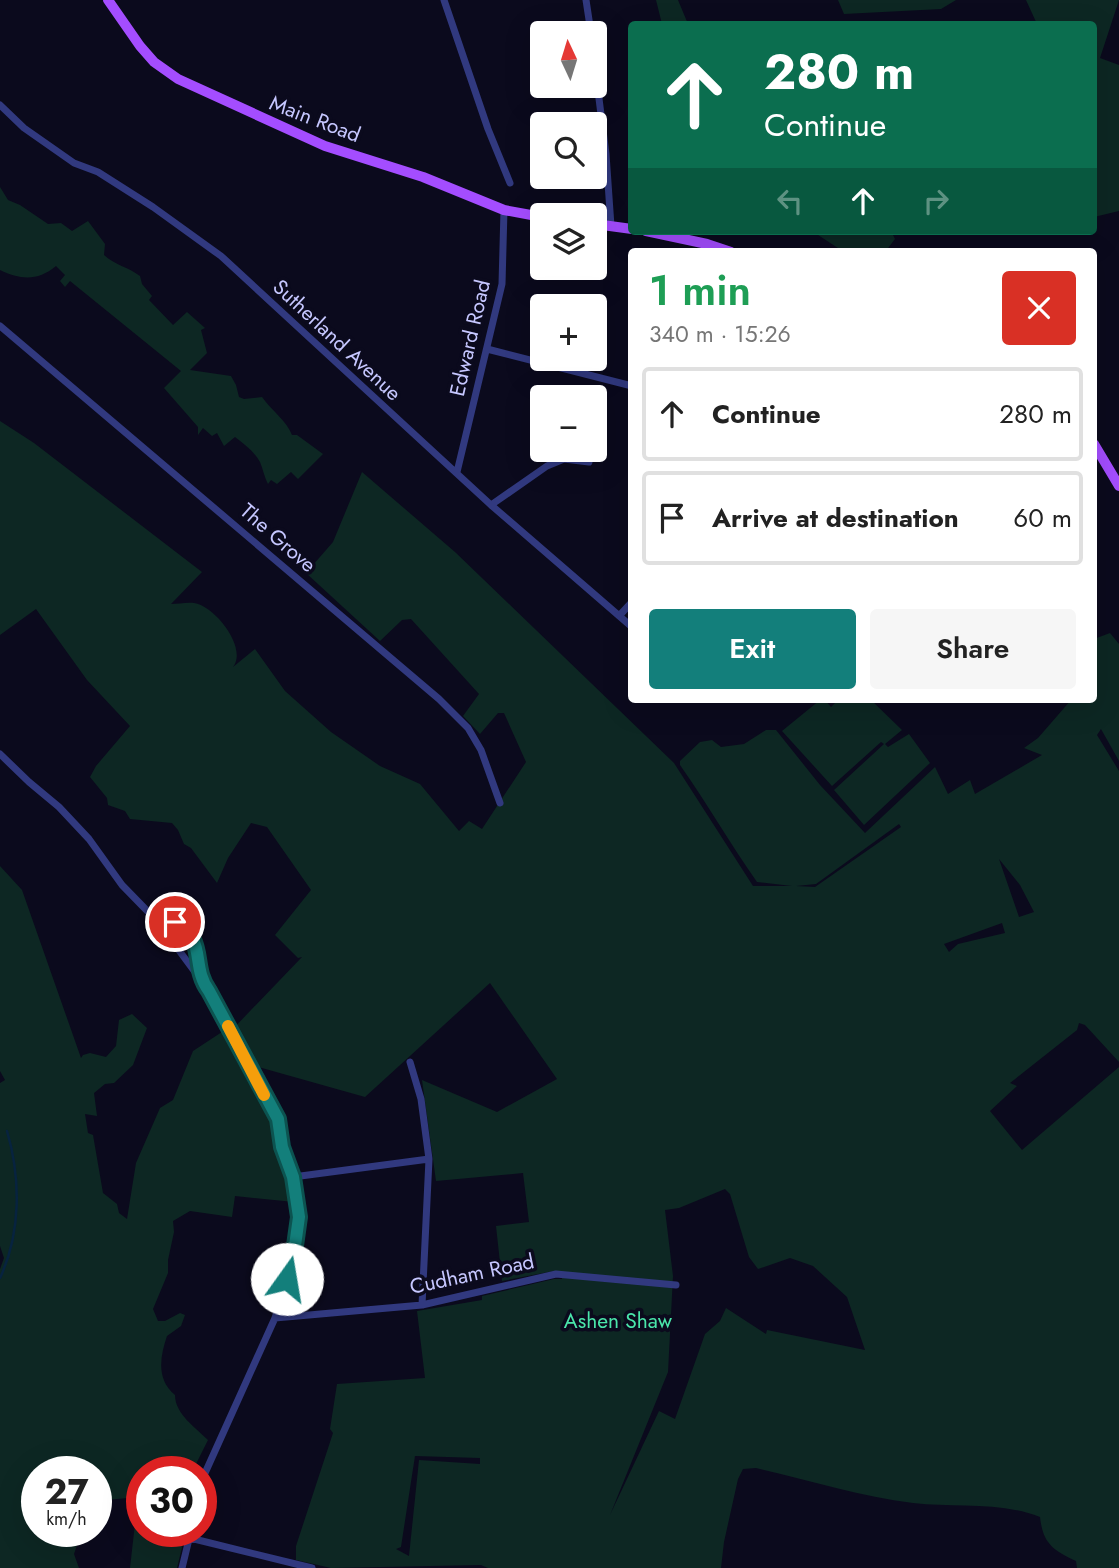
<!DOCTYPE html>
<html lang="en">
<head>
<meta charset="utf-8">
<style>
	body { margin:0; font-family:Jost,sans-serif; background:#f6f6f6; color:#222; height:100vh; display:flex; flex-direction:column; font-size:26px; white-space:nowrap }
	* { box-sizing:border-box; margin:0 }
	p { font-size:23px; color:#767676 }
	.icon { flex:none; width:38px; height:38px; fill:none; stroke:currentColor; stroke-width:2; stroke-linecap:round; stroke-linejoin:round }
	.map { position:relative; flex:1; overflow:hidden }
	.sheet { position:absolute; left:628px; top:248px; width:469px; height:455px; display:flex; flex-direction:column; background:#fff; border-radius:7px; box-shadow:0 7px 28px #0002 }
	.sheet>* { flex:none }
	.top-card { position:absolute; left:628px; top:21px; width:469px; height:214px; border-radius:7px; box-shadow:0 7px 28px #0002; background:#0b6e4f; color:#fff; overflow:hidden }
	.needle { width:46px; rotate:356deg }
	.tools { position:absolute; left:530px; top:21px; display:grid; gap:14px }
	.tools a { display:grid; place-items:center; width:77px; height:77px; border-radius:7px; background:#fff; box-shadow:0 7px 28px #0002; font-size:35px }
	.speed { position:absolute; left:21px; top:1456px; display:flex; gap:14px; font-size:35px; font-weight:700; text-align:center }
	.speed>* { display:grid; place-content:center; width:91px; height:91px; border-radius:50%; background:#fff; box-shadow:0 7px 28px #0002; line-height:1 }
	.speed small { font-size:18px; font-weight:400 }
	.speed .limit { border:10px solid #d22; background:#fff; color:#111 }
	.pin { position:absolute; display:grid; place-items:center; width:60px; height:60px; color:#fff; margin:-30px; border:4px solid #fff; border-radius:50%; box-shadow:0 2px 7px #0007 }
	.me { position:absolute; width:77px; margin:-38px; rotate:13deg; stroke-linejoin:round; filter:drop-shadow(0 0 5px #0008) }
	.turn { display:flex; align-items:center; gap:24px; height:147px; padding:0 21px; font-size:32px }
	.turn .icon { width:91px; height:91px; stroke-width:2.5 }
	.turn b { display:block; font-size:49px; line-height:60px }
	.lanes { display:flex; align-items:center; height:66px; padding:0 21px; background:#0003; justify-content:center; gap:35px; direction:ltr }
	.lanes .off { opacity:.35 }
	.round { display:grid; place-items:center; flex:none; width:74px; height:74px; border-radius:7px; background:#f6f6f6 }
	.head { display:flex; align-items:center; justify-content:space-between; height:119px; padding:0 21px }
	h1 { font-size:42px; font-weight:600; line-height:52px; color:#1e9e55 }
	.cta { display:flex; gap:14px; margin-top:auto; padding:14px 21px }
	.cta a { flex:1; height:80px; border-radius:7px; background:#137f7b; color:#fff; font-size:28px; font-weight:600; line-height:80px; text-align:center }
	.cta a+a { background:#f6f6f6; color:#222 }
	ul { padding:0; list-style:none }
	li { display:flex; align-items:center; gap:21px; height:94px; margin:0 14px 10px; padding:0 7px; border:4px solid #e0e0e0; border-radius:7px }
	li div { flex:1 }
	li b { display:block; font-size:26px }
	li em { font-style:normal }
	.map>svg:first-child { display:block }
	.green { fill:#0d2723; fill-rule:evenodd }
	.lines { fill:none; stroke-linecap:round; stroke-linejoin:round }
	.stream { stroke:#07233f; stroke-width:2.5 }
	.street { stroke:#31397f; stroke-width:7 }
	.primary { stroke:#a44dff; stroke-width:10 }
	.route-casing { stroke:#0c5350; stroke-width:18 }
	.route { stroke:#137f7b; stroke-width:12 }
	.slow { stroke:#f59e0b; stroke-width:12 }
	.labels { text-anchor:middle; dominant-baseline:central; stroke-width:7; stroke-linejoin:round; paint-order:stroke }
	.street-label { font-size:21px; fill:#c6c7ff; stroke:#0b0a1d }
	.park-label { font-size:21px; fill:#4ae6aa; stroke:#0b0a1d }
</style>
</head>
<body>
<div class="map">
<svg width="1119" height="1568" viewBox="0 0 1119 1568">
	<rect width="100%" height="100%" fill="#0b0a1d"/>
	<path class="green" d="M 656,0 L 678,0 L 688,24 L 662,24 Z
		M 838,0 L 956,0 L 941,9 L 844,14 Z
		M 1026,0 L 1119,0 L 1100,58 L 1119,65 L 1119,211 L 1094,217 L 1094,24 L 1037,24 Z
		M 0,187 L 8,200 L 20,205 L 48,224 L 61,223 L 72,231 L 88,221 L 105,244 L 104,255 C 115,265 128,267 140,276 L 142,284 L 152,296 L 149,300 L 173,325 L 187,312 L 205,328 L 201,330 L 207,353 L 190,370 L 231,376 L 236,385 L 239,397 L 244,399 L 262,397 C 271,410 287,421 292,435 L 297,435 L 323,454 L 298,479 L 291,472 L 277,484 L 271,480 L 268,484 C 264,476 263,469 260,462 C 254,451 244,444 235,437 L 224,446 L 217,433 L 212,436 L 203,428 L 198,435 L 198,427 L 164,388 L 181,371 L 70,281 L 65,287 L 60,281 L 65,275 L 56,266 C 38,281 21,280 0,270 Z
		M 812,231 L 891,231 L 895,239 L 885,252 L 844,252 Z
		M 0,421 L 34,443 L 202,572 L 171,604 C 178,604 187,602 194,603 C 215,606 248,648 233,667 L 255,649 L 285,691 L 331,732 L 380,766 L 420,784 L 459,831 L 469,821 L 482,829 L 526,762 L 504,713 L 498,713 L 480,734 L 463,716 L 479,694 L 411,619 L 402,620 L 380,641 L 306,573 L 333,542 L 362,472 L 455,552 L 674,763 L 753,886 L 792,886 L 757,882 C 730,844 707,803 680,765 L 680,761 L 700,742 L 712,740 L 721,747 L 744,744 L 766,730 L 776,730 L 820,785 L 865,833 L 935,767 L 948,794 L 970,780 L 975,794 L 1042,755 L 1024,748 L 1038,738 L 1071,700 L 1094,700 L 1094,639 L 1110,633 L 1119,644 L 1119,761 L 1101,729 L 1097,735 L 1119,771 L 1119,1062 L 1085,1025 L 1079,1023 L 1077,1030 L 1010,1083 L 1017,1086 L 990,1111 L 1022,1150 L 1119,1067 L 1119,1568 L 1077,1568 L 1076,1561 C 1053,1550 1043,1544 1040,1517 C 999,1501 955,1508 913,1503 C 860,1496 808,1480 756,1468 L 743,1469 L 738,1479 L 724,1542 L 721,1568 L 488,1568 L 481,1565 L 331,1568 L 296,1560 L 296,1546 L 333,1433 L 330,1429 L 337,1384 L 425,1378 L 417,1311 L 482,1300 L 482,1296 L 554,1279 L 562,1279 L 562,1271 L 554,1271 L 502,1281 L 496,1226 L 529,1222 L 523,1173 L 436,1181 L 422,1080 L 497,1112 L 557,1079 L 490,983 L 365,1097 L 241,1062 L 274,1124 L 294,1202 L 235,1196 L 232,1217 L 190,1211 L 173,1221 L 174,1232 L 168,1260 L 168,1273 L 153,1309 L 158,1321 L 165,1321 L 180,1313 L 185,1315 L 181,1326 L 167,1336 C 160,1357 156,1379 175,1395 C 175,1414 196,1428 208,1440 L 192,1472 L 142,1472 L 142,1531 L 186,1531 L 177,1568 L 130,1568 L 138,1497 L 96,1501 L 96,1472 L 37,1472 L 37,1531 L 82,1531 L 74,1554 L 79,1568 L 0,1568 L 0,1269 L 4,1258 L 0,1246 L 0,1083 L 5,1080 L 0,1071 L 0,866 L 22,890 L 81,1058 L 83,1055 L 90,1053 L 106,1057 L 116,1046 L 119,1020 L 132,1014 L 147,1028 L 133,1065 L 114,1083 L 105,1084 L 94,1093 L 97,1116 L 85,1114 L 88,1133 L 93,1135 L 103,1193 L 117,1204 L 119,1213 L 127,1219 L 136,1163 L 160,1108 L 173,1100 L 193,1051 L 225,1030 L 228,1034 L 302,957 L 298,958 L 275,935 L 311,890 L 267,827 L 251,823 L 228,858 L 217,883 L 191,848 L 184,844 L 178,830 L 172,823 L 130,819 L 125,811 L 108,805 L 107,798 L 90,777 L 96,766 L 130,726 L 87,680 L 36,609 L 0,635 ZM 899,824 L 901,827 L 815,887 L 796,886 L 816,884 ZM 999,859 L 1020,885 L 1034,912 L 1019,917 ZM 1002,923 L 1005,933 L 958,944 L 949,952 L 944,944 ZM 725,1189 L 730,1194 L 749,1257 L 758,1269 L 790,1258 L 813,1266 L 847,1297 L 865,1350 L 767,1330 L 766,1334 L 726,1308 L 720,1321 L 705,1334 L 675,1419 L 659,1411 L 610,1515 L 668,1372 L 673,1276 L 665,1210 L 679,1208 ZM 415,1456 L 480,1458 L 480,1464 L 419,1460 L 409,1556 L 396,1549 L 401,1547 Z
		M 820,700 L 825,700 L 831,707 L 838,700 L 871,700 L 902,730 L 885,744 L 888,747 L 909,734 L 930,763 L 864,825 L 834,790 L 884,744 L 881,742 L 832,786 L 782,731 Z"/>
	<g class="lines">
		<path class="stream" d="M 0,1278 C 21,1233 21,1179 7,1131"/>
		<path class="street" d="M 444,0 L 488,129 L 510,183
			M 586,0 L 591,33
			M 595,67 L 606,154 L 611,226
			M 0,105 L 24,128 L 74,163 L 98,172 L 153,207 L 221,256 L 491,505 L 632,627
			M 0,326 L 439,699 L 468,728 L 481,750 L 500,803
			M 487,349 L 632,386
			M 457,472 L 502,284 L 504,210
			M 491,505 L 547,466 L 564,459 L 589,462
			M 619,616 L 632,602
			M 0,754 L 29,782 L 59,807 L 89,839 L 122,885 L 158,922 L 209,991 L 278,1119 L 282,1147 L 293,1177 L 299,1217 L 293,1260 L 275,1318 L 201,1482
			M 158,922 C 198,923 197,946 201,979
			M 410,1062 L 421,1099 L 429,1159 L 422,1305
			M 293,1177 L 429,1159
			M 275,1318 L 422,1305 L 556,1274 L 676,1285
			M 190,1538 L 312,1568
			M 182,1568 L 191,1531"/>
		<path class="primary" d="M 108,0 L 140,46 L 154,62 L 178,79 L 325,146 L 423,177 L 504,210 L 542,217
			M 595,224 L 632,229
			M 646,231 L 707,244 L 731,252
			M 1094,444 L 1119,486"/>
	</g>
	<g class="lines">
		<defs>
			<path id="route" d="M 175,922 C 208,941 190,965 209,991 L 278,1119 L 282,1147 L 293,1177 L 299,1217 L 293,1260 L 287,1279"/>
		</defs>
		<use href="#route" class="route-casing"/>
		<use href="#route" class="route"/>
		<path class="slow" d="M 228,1026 L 264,1095"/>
	</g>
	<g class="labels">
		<g class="street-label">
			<text transform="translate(315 119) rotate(21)">Main Road</text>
			<text transform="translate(470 338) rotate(-77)">Edward Road</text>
			<text transform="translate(337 340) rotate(43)">Sutherland Avenue</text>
			<text transform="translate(278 538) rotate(41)">The Grove</text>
			<text transform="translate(472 1274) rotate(-12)">Cudham Road</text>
		</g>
		<g class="park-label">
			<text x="618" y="1321">Ashen Shaw</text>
		</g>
	</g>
</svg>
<div class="tools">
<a><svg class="needle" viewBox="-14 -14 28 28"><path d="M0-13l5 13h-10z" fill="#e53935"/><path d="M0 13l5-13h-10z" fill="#767676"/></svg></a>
<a><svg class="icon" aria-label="search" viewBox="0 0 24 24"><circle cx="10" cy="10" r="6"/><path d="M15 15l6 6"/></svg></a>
<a><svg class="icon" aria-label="layers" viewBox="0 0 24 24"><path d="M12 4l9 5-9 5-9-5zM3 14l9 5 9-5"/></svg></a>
<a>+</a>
<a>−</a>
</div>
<div class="speed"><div>27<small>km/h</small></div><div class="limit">30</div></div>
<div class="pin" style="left:175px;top:922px;background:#d93025"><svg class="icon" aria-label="arrive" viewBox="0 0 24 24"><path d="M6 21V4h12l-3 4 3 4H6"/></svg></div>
<svg class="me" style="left:287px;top:1279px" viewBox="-20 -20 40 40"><circle r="19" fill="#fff"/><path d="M0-13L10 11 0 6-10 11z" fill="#137f7b"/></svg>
<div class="top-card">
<div class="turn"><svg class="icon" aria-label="ahead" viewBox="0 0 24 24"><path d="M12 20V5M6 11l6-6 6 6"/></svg><div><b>280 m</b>Continue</div></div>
<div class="lanes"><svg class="icon off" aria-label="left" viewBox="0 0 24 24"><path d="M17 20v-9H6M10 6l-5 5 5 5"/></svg><svg class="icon" aria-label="ahead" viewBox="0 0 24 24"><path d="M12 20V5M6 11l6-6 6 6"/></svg><svg class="icon off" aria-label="right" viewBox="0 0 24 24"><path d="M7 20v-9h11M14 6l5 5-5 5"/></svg></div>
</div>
<section class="sheet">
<div class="head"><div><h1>1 min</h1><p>340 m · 15:26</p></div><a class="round" style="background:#d93025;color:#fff"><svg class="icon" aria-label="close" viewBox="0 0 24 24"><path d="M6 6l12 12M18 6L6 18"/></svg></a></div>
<ul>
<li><svg class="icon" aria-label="ahead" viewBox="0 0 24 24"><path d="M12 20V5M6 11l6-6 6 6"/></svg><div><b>Continue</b></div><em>280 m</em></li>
<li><svg class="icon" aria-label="arrive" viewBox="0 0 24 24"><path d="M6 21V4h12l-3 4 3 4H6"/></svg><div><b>Arrive at destination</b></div><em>60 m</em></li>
</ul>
<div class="cta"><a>Exit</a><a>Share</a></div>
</section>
</div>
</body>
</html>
